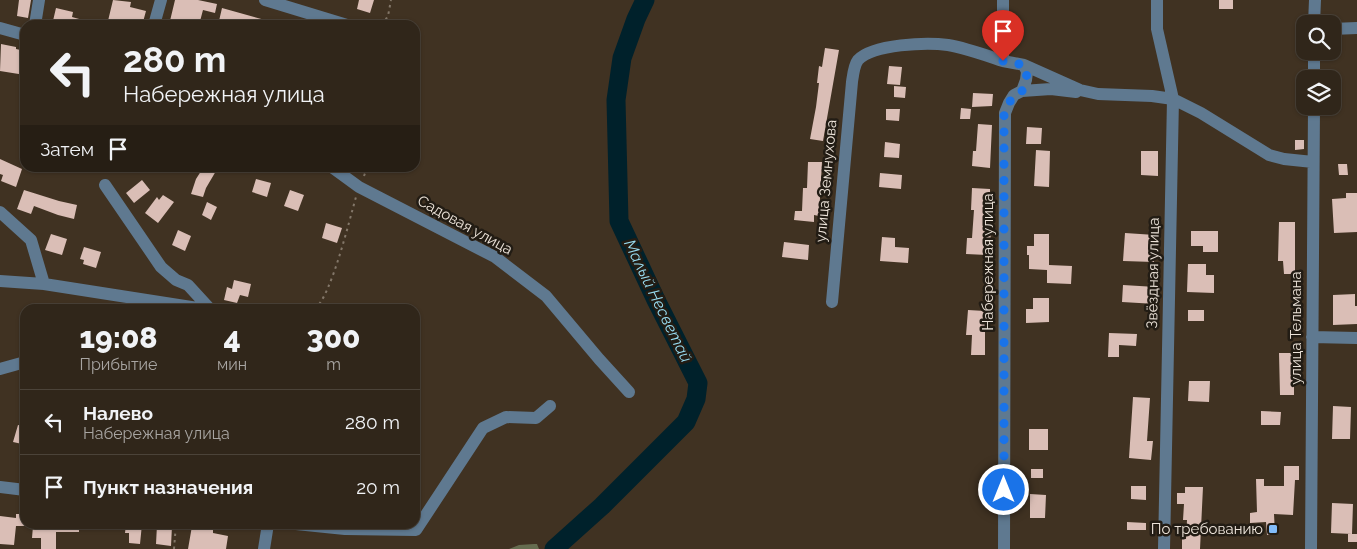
<!DOCTYPE html>
<html lang="ru">
<head>
<meta charset="utf-8">
<style>
	body { margin:0; font-family:Raleway,sans-serif; background:#382e23; color:#f1f3f6; height:100vh; display:flex; flex-direction:column; font-size:19px; white-space:nowrap }
	* { box-sizing:border-box; margin:0 }
	p { font-size:16px; color:#a8a5a2 }
	.icon { flex:none; width:28px; height:28px; fill:none; stroke:currentColor; stroke-width:2; stroke-linecap:round; stroke-linejoin:round }
	.map { position:relative; flex:1; overflow:hidden }
	.drawer { position:absolute; left:20px; top:304px; width:400px; height:225px; display:flex; flex-direction:column; background:#30261a; border-radius:15px; box-shadow:0 1px 4px #0004,0 0 0 1px #4b4339 }
	.drawer>* { flex:none }
	.top-card { position:absolute; left:20px; top:20px; width:400px; height:152px; border-radius:15px; box-shadow:0 1px 4px #0004,0 0 0 1px #4b4339; background:#30261a; color:#f1f3f6; overflow:hidden }
	.buttons { position:absolute; left:1296px; top:15px; display:grid; gap:10px }
	.buttons a { display:grid; place-items:center; width:45px; height:45px; border-radius:10px; background:#30261a; box-shadow:0 1px 4px #0004,0 0 0 1px #4b4339; font-size:25px }
	.pin { position:absolute; display:grid; place-items:center; width:42px; height:42px; color:#fff; margin:-51px -21px; border-radius:50% 50% 50% 0; rotate:-45deg; box-shadow:0 0 5px #0007 }
	.pin .icon { rotate:45deg }
	.me { position:absolute; width:55px; margin:-28px; rotate:0deg; stroke-linejoin:round; filter:drop-shadow(0 0 4px #0008) }
	.turn { display:flex; align-items:center; gap:18px; height:105px; padding:0 20px; font-size:22px }
	.turn .icon { width:65px; height:65px; stroke-width:2.5 }
	.turn b { display:block; font-size:35px; line-height:42px }
	.then { display:flex; align-items:center; height:48px; padding:0 20px; background:#0003; gap:10px; font-size:19px }
	.eta { display:flex; justify-content:space-evenly; align-items:center; height:85px; text-align:center }
	.eta b { font-size:30px; font-weight:800; line-height:35px }
	ul { padding:0; list-style:none }
	li { display:flex; align-items:center; gap:15px; height:65px; padding:0 20px; border-top:1px solid #4b4339 }
	li div { flex:1 }
	li b { display:block; font-size:19px }
	li em { font-style:normal }
	.map>svg:first-child { display:block }
	.forest { fill:#666d50 }
	.lines { fill:none; stroke-linecap:round; stroke-linejoin:round }
	.river { stroke:#00212b; stroke-width:19 }
	.building { fill:#dabeb6 }
	.path { stroke:#837769; stroke-width:2; stroke-dasharray:2.5 4; stroke-linecap:butt }
	.minor { stroke:#5f7990; stroke-width:12 }
	.route { stroke:#1a73e8; stroke-width:9; stroke-dasharray:0 16.2 }
	.poi-dot { fill:#82bcfa; stroke:#221c14; stroke-width:2 }
	.labels { text-anchor:middle; dominant-baseline:central; stroke-width:5; stroke-linejoin:round; paint-order:stroke }
	.street-label { font-size:15px; fill:#ece3d9; stroke:#221c14 }
	.poi-label { font-size:15px; fill:#ece3d9; stroke:#221c14; text-anchor:end }
	.water-label { font-size:16px; font-style:italic; fill:#97dbf0; stroke:#221c14 }
</style>
</head>
<body>
<div class="map">
<svg width="1357" height="549" viewBox="0 0 1357 549">
	<rect width="100%" height="100%" fill="#403222"/>
	<path class="forest" d="M 534,544 L 537,544 L 539,549 L 509,549 L 519,545 Z"/>
	<g class="lines">
		<path class="river" d="M 554,549 L 602,506 L 686,422 L 696,399 L 698,383 L 656,300 L 619,221 L 616,100 L 622,58 L 636,19 L 645,0"/>
	</g>
	<path class="building" d="M 19,0 L 31,0 L 28,18 L 17,16 Z
		M 113,0 L 131,2 L 130,7 L 146,11 L 143,22 L 131,19 L 130,25 L 107,25 Z
		M 175,0 L 198,0 L 217,4 L 215,13 L 203,10 L 199,25 L 169,25 Z
		M 359,0 L 374,0 L 370,13 L 357,9 Z
		M 1219,0 L 1233,0 L 1233,9 L 1219,9 Z
		M 56,8 L 73,12 L 72,17 L 90,22 L 90,25 L 52,25 Z
		M 222,8 L 276,23 L 275,25 L 234,25 L 219,21 Z
		M 1,44 L 16,47 L 16,49 L 25,51 L 25,75 L 0,71 Z
		M 825,48 L 839,50 L 823,141 L 810,139 L 816,107 L 819,83 L 817,83 L 819,66 L 822,67 Z
		M 889,66 L 902,67 L 900,85 L 887,84 Z
		M 894,86 L 906,87 L 905,98 L 894,97 Z
		M 973,93 L 993,94 L 992,106 L 972,107 Z
		M 961,108 L 971,109 L 970,119 L 960,119 Z
		M 886,109 L 900,109 L 899,121 L 886,120 Z
		M 978,124 L 992,125 L 990,168 L 972,166 L 973,151 L 976,151 Z
		M 1027,127 L 1042,128 L 1041,144 L 1026,144 Z
		M 1295,140 L 1304,140 L 1304,149 L 1295,150 Z
		M 885,142 L 900,144 L 899,158 L 884,157 Z
		M 1036,150 L 1050,151 L 1049,187 L 1034,186 Z
		M 1141,151 L 1158,151 L 1158,176 L 1141,175 Z
		M 0,159 L 22,169 L 16,187 L 1,181 L 3,175 L 0,174 Z
		M 808,162 L 822,162 L 819,216 L 814,215 L 814,222 L 794,220 L 795,211 L 802,211 L 803,188 L 807,188 Z
		M 1338,164 L 1347,164 L 1348,175 L 1339,175 Z
		M 203,168 L 209,168 L 216,171 L 206,188 L 203,197 L 191,194 L 196,179 Z
		M 880,173 L 902,175 L 901,189 L 879,187 Z
		M 256,179 L 271,183 L 267,197 L 252,192 Z
		M 142,180 L 150,190 L 134,203 L 126,193 Z
		M 972,188 L 990,189 L 990,216 L 992,216 L 990,246 L 988,246 L 987,255 L 966,254 L 967,238 L 972,238 L 974,210 L 971,210 Z
		M 24,190 L 59,201 L 77,205 L 74,219 L 58,215 L 34,206 L 31,214 L 17,209 Z
		M 290,190 L 304,195 L 298,211 L 284,206 Z
		M 1346,193 L 1357,193 L 1357,232 L 1334,233 L 1332,199 L 1346,198 Z
		M 163,195 L 174,202 L 158,223 L 145,213 L 157,197 L 159,200 Z
		M 207,202 L 217,207 L 211,220 L 202,215 Z
		M 1279,222 L 1295,222 L 1295,274 L 1284,274 L 1283,261 L 1278,261 Z
		M 326,223 L 342,228 L 337,243 L 322,238 Z
		M 178,230 L 191,236 L 185,251 L 172,245 Z
		M 1191,231 L 1218,231 L 1218,252 L 1203,252 L 1203,246 L 1191,246 Z
		M 1125,233 L 1155,235 L 1154,262 L 1123,261 Z
		M 51,234 L 67,239 L 62,255 L 45,250 Z
		M 1034,234 L 1049,234 L 1049,265 L 1072,266 L 1071,284 L 1047,283 L 1047,270 L 1029,269 L 1029,255 L 1027,255 L 1027,246 L 1034,246 Z
		M 882,237 L 895,238 L 895,247 L 909,248 L 908,263 L 880,261 Z
		M 784,242 L 809,245 L 808,260 L 782,257 Z
		M 84,247 L 101,252 L 96,268 L 83,264 L 84,260 L 80,259 Z
		M 1188,264 L 1206,264 L 1206,275 L 1214,275 L 1214,293 L 1187,292 Z
		M 234,280 L 251,284 L 248,297 L 240,295 L 237,303 L 224,300 L 227,287 L 232,289 Z
		M 1123,285 L 1156,287 L 1156,304 L 1122,302 Z
		M 1355,294 L 1355,306 L 1357,306 L 1357,324 L 1333,325 L 1333,295 Z
		M 1033,298 L 1049,298 L 1049,322 L 1026,323 L 1026,309 L 1033,309 Z
		M 968,310 L 985,311 L 985,355 L 971,355 L 972,335 L 966,335 Z
		M 1188,310 L 1204,310 L 1204,321 L 1188,321 Z
		M 1109,333 L 1137,334 L 1136,346 L 1119,345 L 1119,357 L 1108,357 Z
		M 1279,353 L 1294,353 L 1294,395 L 1280,395 Z
		M 1189,381 L 1210,381 L 1209,402 L 1188,401 Z
		M 1133,397 L 1150,398 L 1147,441 L 1153,441 L 1151,460 L 1129,458 Z
		M 1333,406 L 1351,407 L 1350,439 L 1332,439 Z
		M 1261,411 L 1281,412 L 1280,425 L 1261,425 Z
		M 18,425 L 25,426 L 22,444 L 13,442 Z
		M 1029,429 L 1048,429 L 1048,450 L 1029,450 Z
		M 1284,466 L 1299,466 L 1299,480 L 1295,480 L 1293,515 L 1274,514 L 1275,534 L 1267,535 L 1266,522 L 1250,523 L 1250,513 L 1257,512 L 1256,479 L 1264,479 L 1264,486 L 1284,486 Z
		M 1031,469 L 1043,469 L 1043,478 L 1031,478 Z
		M 1131,486 L 1146,486 L 1146,500 L 1131,499 Z
		M 1185,487 L 1203,487 L 1200,549 L 1182,549 L 1182,539 L 1186,539 L 1187,520 L 1183,520 L 1184,504 L 1177,504 L 1177,493 L 1185,493 Z
		M 1030,494 L 1046,495 L 1045,518 L 1030,518 Z
		M 1332,503 L 1353,504 L 1352,534 L 1331,533 Z
		M 16,514 L 25,514 L 25,524 L 79,524 L 79,532 L 56,532 L 56,549 L 41,549 L 41,538 L 32,538 L 33,526 L 16,526 L 14,545 L 0,544 L 0,516 L 16,518 Z
		M 1127,522 L 1146,523 L 1146,530 L 1127,530 Z
		M 126,524 L 142,524 L 140,544 L 129,543 L 129,533 L 125,533 Z
		M 157,525 L 172,526 L 171,546 L 156,544 Z
		M 192,526 L 213,530 L 213,533 L 228,536 L 226,549 L 188,549 Z
		M 1348,534 L 1357,534 L 1357,542 L 1348,542 Z"/>
	<g class="lines">
		<path class="path" d="M 382,25 L 388,16 L 391,0
			M 364,176 L 367,168
			M 315,309 C 332,294 349,221 356,197
			M 174,549 L 176,524"/>
		<path class="minor" d="M 265,0 L 347,25
			M 1003,0 L 1003,61 L 1024,65 L 1027,72 L 1026,80 L 1022,91 L 1014,95 L 1009,103 L 1005,113 L 1004,549
			M 1157,0 L 1157,29 L 1173,99 L 1164,549
			M 1314,24 L 1315,0
			M 35,25 L 39,0
			M 154,25 L 161,0
			M 0,28 L 25,35
			M 1332,29 L 1357,28
			M 1024,65 L 1080,90 L 1098,94 L 1152,96 L 1173,99 L 1201,113 L 1269,155 L 1284,159 L 1313,162
			M 1314,79 L 1314,51
			M 1022,91 L 1051,89 L 1076,92
			M 333,168 L 359,187 L 495,257 L 546,296 L 599,359 L 629,392
			M 105,185 L 161,267 L 176,280 L 188,285 L 210,309
			M 0,212 L 31,240 L 44,284
			M 0,281 L 44,284 L 204,309
			M 832,302 L 852,82 C 853,75 854,65 858,60 C 873,44 927,42 948,45 C 966,48 985,55 1003,61
			M 1312,337 L 1357,338
			M 0,369 L 25,362
			M 0,487 L 25,490
			M 296,524 L 345,529 L 416,530 L 483,428 L 506,417 L 536,418 L 550,406
			M 264,549 L 268,524
			M 1311,549 L 1314,106"/>
	</g>
	<g class="lines">
		<path class="route" d="M 1003,61 L 1024,65 L 1027,72 L 1026,80 L 1022,91 L 1014,95 L 1009,103 L 1004,113 L 1004,490"/>
	</g>
	<rect class="poi-dot" x="1268" y="524" width="10" height="10" rx="2.5"/>
	<g class="labels">
		<g class="street-label">
			<text transform="translate(826 181) rotate(-85)">улица Земнухова</text>
			<text transform="translate(465 225) rotate(29)">Садовая улица</text>
			<text transform="translate(988 262) rotate(-90)">Набережная улица</text>
			<text transform="translate(1153 273) rotate(-89)">Звёздная улица</text>
			<text transform="translate(1296 328) rotate(-90)">улица Тельмана</text>
		</g>
		<g class="poi-label">
			<text x="1263" y="529">По требованию</text>
		</g>
		<g class="water-label">
			<text transform="translate(658 301) rotate(64)">Малый Несветай</text>
		</g>
	</g>
</svg>
<div class="buttons">
<a><svg class="icon" aria-label="search" viewBox="0 0 24 24"><circle cx="10" cy="10" r="6"/><path d="M15 15l6 6"/></svg></a>
<a><svg class="icon" aria-label="layers" viewBox="0 0 24 24"><path d="M12 4l9 5-9 5-9-5zM3 14l9 5 9-5"/></svg></a>
</div>
<div class="pin" style="left:1003px;top:61px;background:#d93025"><svg class="icon" aria-label="arrive" viewBox="0 0 24 24"><path d="M6 21V4h12l-3 4 3 4H6"/></svg></div>
<svg class="me" style="left:1004px;top:490px" viewBox="-20 -20 40 40"><circle r="17" fill="#1a73e8" stroke="#fff" stroke-width="3"/><path d="M0-11L8 9 0 5-8 9z" fill="#fff"/></svg>
<div class="top-card">
<div class="turn"><svg class="icon" aria-label="left" viewBox="0 0 24 24"><path d="M17 20v-9H6M10 6l-5 5 5 5"/></svg><div><b>280 m</b>Набережная улица</div></div>
<div class="then">Затем<svg class="icon" aria-label="arrive" viewBox="0 0 24 24"><path d="M6 21V4h12l-3 4 3 4H6"/></svg></div>
</div>
<section class="drawer">
<div class="eta">
<div><b>19:08</b><p>Прибытие</p></div>
<div><b>4</b><p>мин</p></div>
<div><b>300</b><p>m</p></div>
</div>
<ul>
<li><svg class="icon" aria-label="left" viewBox="0 0 24 24"><path d="M17 20v-9H6M10 6l-5 5 5 5"/></svg><div><b>Налево</b><p>Набережная улица</p></div><em>280 m</em></li>
<li><svg class="icon" aria-label="arrive" viewBox="0 0 24 24"><path d="M6 21V4h12l-3 4 3 4H6"/></svg><div><b>Пункт назначения</b></div><em>20 m</em></li>
</ul>
</section>
</div>
</body>
</html>
